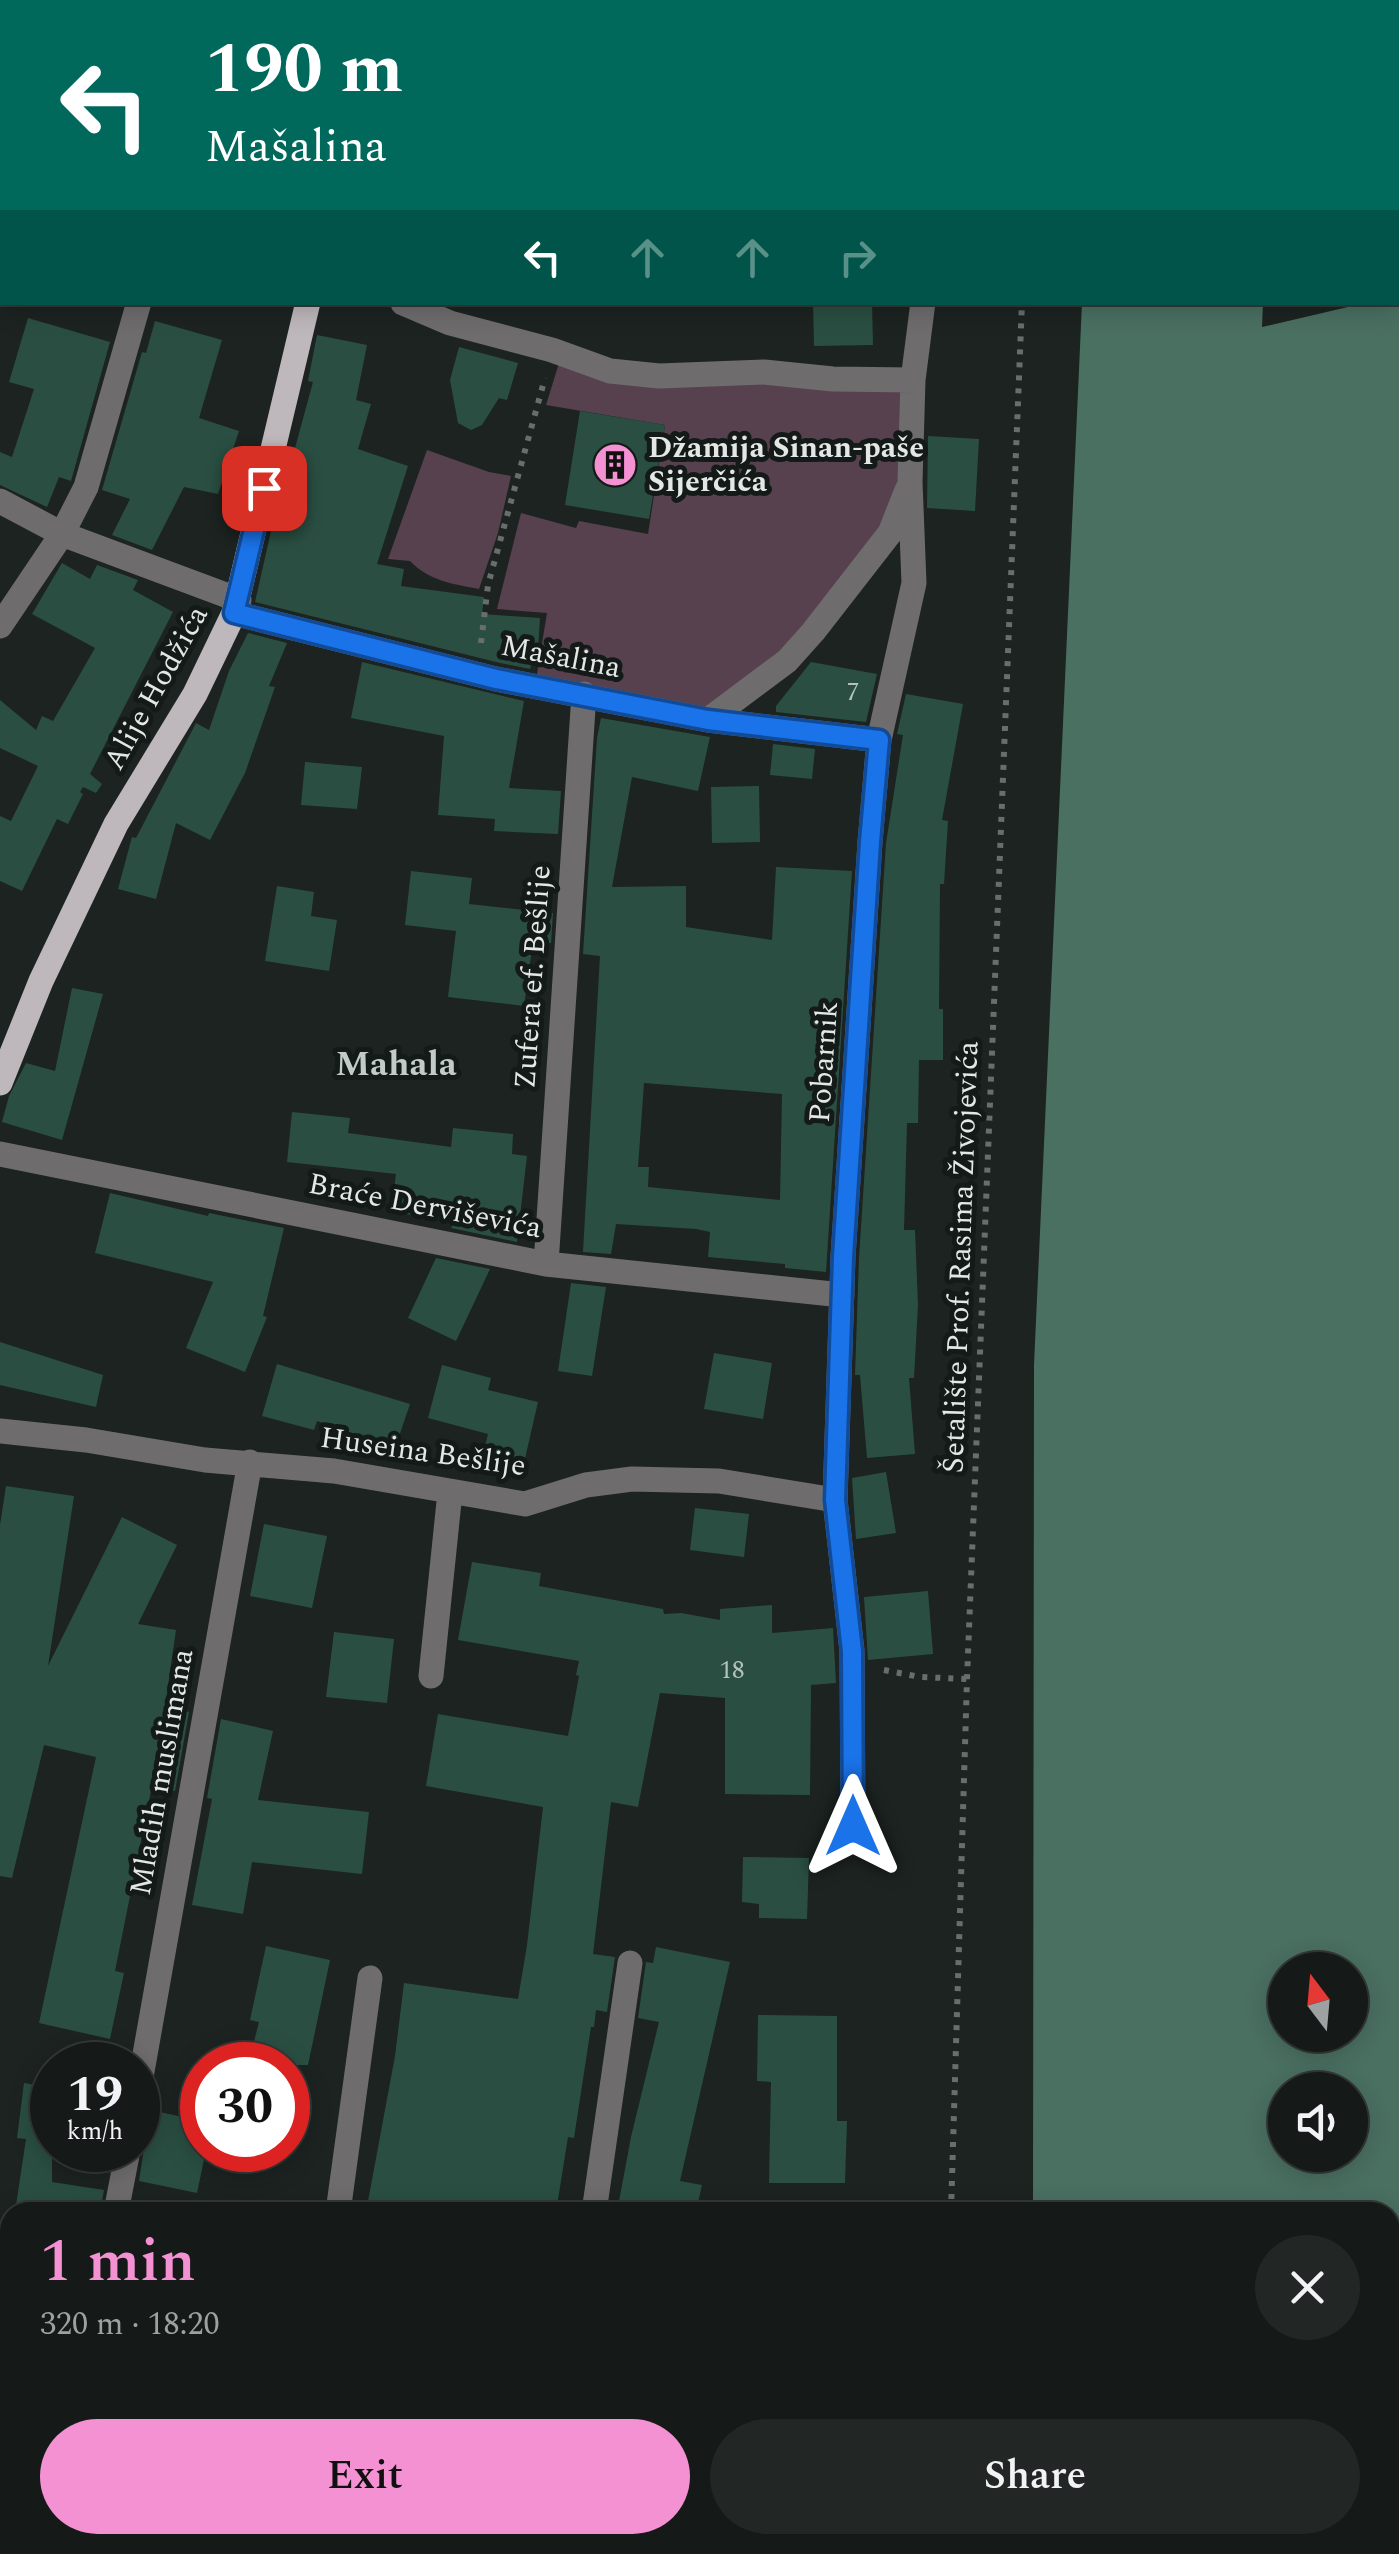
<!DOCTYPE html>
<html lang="en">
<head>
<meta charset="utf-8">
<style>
	body { margin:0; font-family:Spectral,serif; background:#222725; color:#f1f3f6; height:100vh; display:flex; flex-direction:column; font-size:38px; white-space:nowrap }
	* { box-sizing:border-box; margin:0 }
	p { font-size:32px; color:#9da1a2 }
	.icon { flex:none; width:55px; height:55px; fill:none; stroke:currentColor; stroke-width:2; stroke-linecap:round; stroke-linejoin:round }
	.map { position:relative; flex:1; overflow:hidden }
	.side { position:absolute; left:0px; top:2202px; width:1400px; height:352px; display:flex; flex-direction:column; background:#151a18; border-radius:30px 30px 0 0; box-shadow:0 5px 25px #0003,0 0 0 2px #343837 }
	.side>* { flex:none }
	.hud { position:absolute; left:0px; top:0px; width:1400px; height:305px; box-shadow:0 5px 25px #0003,0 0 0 2px #343837; background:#00695c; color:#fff; overflow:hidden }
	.needle { width:65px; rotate:344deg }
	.fabs { position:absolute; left:1268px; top:1952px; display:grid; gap:20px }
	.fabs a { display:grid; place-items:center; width:100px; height:100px; border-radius:50%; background:#151a18; box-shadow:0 5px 25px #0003,0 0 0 2px #343837; font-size:50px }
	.speed { position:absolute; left:30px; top:2042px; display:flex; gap:20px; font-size:50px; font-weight:700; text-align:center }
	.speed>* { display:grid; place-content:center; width:130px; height:130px; border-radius:50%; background:#151a18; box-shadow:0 5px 25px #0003,0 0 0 2px #343837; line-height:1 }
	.speed small { font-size:25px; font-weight:400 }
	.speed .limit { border:15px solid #d22; background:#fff; color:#111 }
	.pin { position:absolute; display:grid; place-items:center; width:85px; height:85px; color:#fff; margin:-42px; border-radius:20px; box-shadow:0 5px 15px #0006 }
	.me { position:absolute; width:110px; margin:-55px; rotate:0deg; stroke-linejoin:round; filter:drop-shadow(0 0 8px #0008) }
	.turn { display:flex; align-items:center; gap:35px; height:210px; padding:0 40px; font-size:45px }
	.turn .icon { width:130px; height:130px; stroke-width:2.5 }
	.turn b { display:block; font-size:70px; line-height:85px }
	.lanes { display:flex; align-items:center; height:95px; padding:0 40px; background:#0003; justify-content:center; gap:50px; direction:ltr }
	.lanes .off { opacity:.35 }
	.round { display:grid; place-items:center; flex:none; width:105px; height:105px; border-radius:52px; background:#222725 }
	.summary { display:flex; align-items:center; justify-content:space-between; height:170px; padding:0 40px }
	h1 { font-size:60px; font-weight:600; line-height:75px; color:#f491d3 }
	.cta { display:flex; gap:20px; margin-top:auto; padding:20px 40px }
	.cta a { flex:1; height:115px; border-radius:60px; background:#f491d3; color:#111; font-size:40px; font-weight:600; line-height:115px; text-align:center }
	.cta a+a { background:#222725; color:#f1f3f6 }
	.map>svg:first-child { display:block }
	.green { fill:#57414f }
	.water { fill:#4a7062; fill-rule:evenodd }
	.building { fill:#2a4f42; fill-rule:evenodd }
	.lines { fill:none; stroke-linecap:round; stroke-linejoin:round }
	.path { stroke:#676e6b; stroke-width:6; stroke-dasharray:5 8; stroke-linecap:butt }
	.minor { stroke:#6f6c6e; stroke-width:25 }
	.major { stroke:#beb7bb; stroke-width:25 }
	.route-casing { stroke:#114b97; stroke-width:25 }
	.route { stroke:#1a73e8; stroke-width:18 }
	.labels { text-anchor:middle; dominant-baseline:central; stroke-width:10; stroke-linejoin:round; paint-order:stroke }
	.number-label { font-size:25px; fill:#b5c2bd }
	.poi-label { font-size:30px; font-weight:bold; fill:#e3e8e6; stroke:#131a17; text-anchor:start }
	.street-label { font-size:30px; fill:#e3e8e6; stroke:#131a17 }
	.quarter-label { font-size:35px; font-weight:bold; fill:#c2cbc7; stroke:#131a17 }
</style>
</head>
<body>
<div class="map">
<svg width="1399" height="2554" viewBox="0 0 1399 2554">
	<rect width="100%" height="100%" fill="#1c2320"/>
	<path class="green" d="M 560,360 L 913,387 L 910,482 L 842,597 L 708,720 L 535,686 L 547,613 L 497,609 L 521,513 L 576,528 L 579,521 L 648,534 L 665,425 L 546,405 Z
		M 427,450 L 489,472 L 511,476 L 498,533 L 479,589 C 453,584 429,581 410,561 L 388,559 Z"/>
	<path class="water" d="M 1399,294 L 1399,2554 L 1033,2554 L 1033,2545 L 1390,2545 L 1390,2212 L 1033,2212 L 1034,1365 L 1082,303 L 1263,303 L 1262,327 L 1365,303 L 1398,302 ZM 1285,1970 L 1350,1970 L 1350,2035 L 1285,2035 ZM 1285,2090 L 1350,2090 L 1350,2155 L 1285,2155 Z"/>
	<path class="building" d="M 813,302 L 872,302 L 873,345 L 814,346 Z
		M 28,318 L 110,342 L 71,481 L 59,477 L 47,507 L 0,485 L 0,452 L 12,457 L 34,389 L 9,382 Z
		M 155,321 L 222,340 L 199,418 L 239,431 L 218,494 L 184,487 L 152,550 L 112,535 L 130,499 L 102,490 L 142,352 L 146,353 Z
		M 317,335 L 367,345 L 356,400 L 371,404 L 358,449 L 408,466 L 377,564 L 404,569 L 401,586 L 484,597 L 482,614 L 540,618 L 537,666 L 531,666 L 530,669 L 500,663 L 255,602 L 290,447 L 295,448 L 313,382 L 308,381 Z
		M 459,347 L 518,363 L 507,400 L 499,398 L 482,425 L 471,430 L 458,423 L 450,380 Z
		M 580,411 L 665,425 L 649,519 L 565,505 Z
		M 928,436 L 979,439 L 975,511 L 927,508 Z
		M 62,563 L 90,579 L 97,565 L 138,580 L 133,590 L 173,612 L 90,774 L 102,784 L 96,793 L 83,787 L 80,792 L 83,794 L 68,824 L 57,819 L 22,891 L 0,881 L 0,816 L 11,821 L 38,766 L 0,748 L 0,700 L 36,730 L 42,716 L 53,721 L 95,648 L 32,614 Z
		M 248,633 L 287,643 L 269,686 L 275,687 L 245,773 L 210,840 L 176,823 L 156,899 L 118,889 L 132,837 L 136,838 L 196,723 L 209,730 L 229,671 Z
		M 362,662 L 524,701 L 509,788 L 561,791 L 558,834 L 494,831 L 495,819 L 438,815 L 444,736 L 351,718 Z
		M 811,662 L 877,674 L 866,722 L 776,712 L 776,706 Z
		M 906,694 L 963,704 L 942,820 L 948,821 L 944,884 L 940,884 L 939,1009 L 943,1009 L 943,1060 L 919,1060 L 918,1123 L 907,1123 L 904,1230 L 915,1230 L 918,1305 L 914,1378 L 909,1378 L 915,1454 L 867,1458 L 860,1375 L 855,1375 L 859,1258 L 886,843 L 903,735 L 897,734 Z
		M 601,718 L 710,737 L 698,791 L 632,777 L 612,887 L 686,886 L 686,927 L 772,940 L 776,867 L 852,871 L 826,1272 L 785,1268 L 785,1264 L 708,1257 L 710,1232 L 696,1229 L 616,1224 L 611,1254 L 583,1252 L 600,956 L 583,954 L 597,738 ZM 644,1083 L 782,1094 L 780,1200 L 648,1187 L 649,1167 L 638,1167 Z
		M 773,744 L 815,749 L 812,779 L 770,775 Z
		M 305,762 L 362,767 L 357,809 L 301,805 Z
		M 759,786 L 760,842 L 712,843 L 711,787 Z
		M 411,871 L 472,878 L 469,904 L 553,913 L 551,943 L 535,943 L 534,950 L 532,949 L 524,1006 L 448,997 L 456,931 L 405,925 Z
		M 277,886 L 314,892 L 311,916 L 337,920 L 329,971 L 265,961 Z
		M 72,988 L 103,994 L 62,1140 L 2,1122 L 9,1096 L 26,1063 L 55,1071 Z
		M 292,1112 L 350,1118 L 348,1133 L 451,1147 L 453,1128 L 513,1134 L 512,1154 L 527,1156 L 517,1242 L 451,1228 L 455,1221 L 391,1212 L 396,1174 L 287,1162 Z
		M 110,1193 L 208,1216 L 209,1213 L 284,1228 L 263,1316 L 267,1317 L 245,1372 L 186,1348 L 213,1282 L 95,1253 Z
		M 436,1258 L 490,1269 L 456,1341 L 408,1318 Z
		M 571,1283 L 606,1287 L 592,1376 L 558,1371 Z
		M 0,1342 L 103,1375 L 96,1407 L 0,1385 Z
		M 714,1353 L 772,1363 L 763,1419 L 704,1409 Z
		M 277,1364 L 410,1404 L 395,1448 L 317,1421 L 314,1430 L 262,1416 Z
		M 442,1365 L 491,1378 L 488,1390 L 538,1402 L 521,1476 L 480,1467 L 488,1434 L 428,1418 Z
		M 886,1472 L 896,1533 L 856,1539 L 852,1478 Z
		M 6,1486 L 74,1496 L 48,1666 L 122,1517 L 177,1545 L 138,1624 L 176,1630 L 165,1706 L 189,1712 L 175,1791 L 152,1786 L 115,1971 L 124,1973 L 110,2039 L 39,2023 L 96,1757 L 44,1745 L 12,1878 L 0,1876 L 0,1525 Z
		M 695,1508 L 749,1514 L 744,1557 L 690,1550 Z
		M 264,1524 L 327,1536 L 312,1608 L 250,1596 Z
		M 472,1562 L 541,1573 L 539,1586 L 663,1609 L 664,1614 L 681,1613 L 720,1620 L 720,1609 L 772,1605 L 772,1633 L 833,1628 L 836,1683 L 811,1685 L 810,1795 L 725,1794 L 725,1698 L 660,1693 L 638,1807 L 611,1802 L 593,1954 L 615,1957 L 607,2012 L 596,2010 L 594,2027 L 591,2027 L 574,2138 L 568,2137 L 556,2212 L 366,2212 L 395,2056 L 404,1983 L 518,1999 L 527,1945 L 543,1807 L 426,1786 L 438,1714 L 568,1736 L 579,1676 L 576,1675 L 579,1661 L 458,1640 Z
		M 928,1591 L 933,1654 L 868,1660 L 864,1597 Z
		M 334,1632 L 394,1639 L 387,1703 L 326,1697 Z
		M 221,1719 L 273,1731 L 258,1800 L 369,1812 L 362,1874 L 252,1862 L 243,1914 L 192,1905 L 212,1799 L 207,1798 Z
		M 743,1857 L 809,1858 L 807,1919 L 759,1918 L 759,1904 L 742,1902 Z
		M 266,1946 L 330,1960 L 308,2065 L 248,2065 L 259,2022 L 250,2020 Z
		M 656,1947 L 730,1962 L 680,2181 L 702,2185 L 696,2212 L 617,2212 L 631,2137 L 659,2022 L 638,2018 L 646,1962 L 653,1963 Z
		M 758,2015 L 837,2016 L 837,2121 L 847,2121 L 845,2183 L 769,2183 L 771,2082 L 757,2081 Z
		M 24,2083 L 52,2088 L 52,2182 L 104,2190 L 100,2212 L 15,2212 L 26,2139 L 17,2138 Z
		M 150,2110 L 202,2121 L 202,2150 L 206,2150 L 197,2193 L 139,2181 Z"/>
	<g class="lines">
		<path class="path" d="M 1047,2 L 1047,0
			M 481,643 L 488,585 L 545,378
			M 884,1670 L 920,1677 L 967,1679
			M 951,2212 L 967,1679 L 1022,302
			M 944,2545 L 944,2554"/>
		<path class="minor" d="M 954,2 L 955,0
			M 403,303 L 450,323 L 552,350 L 610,371 L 659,376 L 764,372 L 833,379 L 913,380
			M 0,501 L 62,534 L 239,600
			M 234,613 L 496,679 L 708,720 L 879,740
			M 0,626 L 62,534 L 86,487 L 139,302
			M 708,720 L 787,661 L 813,632 L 890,533 L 907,490
			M 0,1154 L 546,1264 L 842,1295
			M 546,1264 L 584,694
			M 0,1431 L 86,1440 L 205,1460 L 334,1471 L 525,1504 L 586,1485 L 632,1479 L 719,1481 L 835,1500
			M 431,1676 L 450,1492
			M 853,1826 L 852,1651 L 835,1500 L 843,1257 L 870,842 L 879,740 L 914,583 L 910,482 L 913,380 L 923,302
			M 138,2094 L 250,1462
			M 116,2212 L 128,2150
			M 338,2212 L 370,1978
			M 594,2212 L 630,1963
			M 0,2256 L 10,2258"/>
		<path class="major" d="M 471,2 L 473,0
			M 0,1083 L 41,981 L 116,824 L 195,694 L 234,613 L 308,302"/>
	</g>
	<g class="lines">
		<defs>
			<path id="route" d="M 264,488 L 234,613 L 496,679 L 708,720 L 879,740 L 870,842 L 843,1257 L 835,1500 L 852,1651 L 853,1826"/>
		</defs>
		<use href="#route" class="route-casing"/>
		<use href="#route" class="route"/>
	</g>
	<defs>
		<symbol id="building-disc" viewBox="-11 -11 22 22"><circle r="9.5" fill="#f491d3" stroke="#131a17"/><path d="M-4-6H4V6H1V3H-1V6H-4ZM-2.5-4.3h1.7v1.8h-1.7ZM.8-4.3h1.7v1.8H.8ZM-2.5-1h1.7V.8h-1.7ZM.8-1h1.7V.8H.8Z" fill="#111"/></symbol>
	</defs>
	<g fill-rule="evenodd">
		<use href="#building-disc" x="590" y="440" width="50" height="50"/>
	</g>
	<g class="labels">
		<g class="number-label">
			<text x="853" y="693">7</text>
			<text x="732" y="1671">18</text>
		</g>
		<g class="poi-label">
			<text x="648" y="448">Džamija Sinan-paše<tspan x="648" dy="34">Sijerčića</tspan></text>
		</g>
		<g class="street-label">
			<text transform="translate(561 657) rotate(11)">Mašalina</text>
			<text transform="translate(156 688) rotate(-61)">Alije Hodžića</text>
			<text transform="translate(533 977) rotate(-86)">Zufera ef. Bešlije</text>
			<text transform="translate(824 1062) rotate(-86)">Pobarnik</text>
			<text transform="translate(425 1206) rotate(11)">Braće Derviševića</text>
			<text transform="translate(961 1257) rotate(-88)">Šetalište Prof. Rasima Živojevića</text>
			<text transform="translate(423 1452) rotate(8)">Huseina Bešlije</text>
			<text transform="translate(162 1772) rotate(-80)">Mladih muslimana</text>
		</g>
		<g class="quarter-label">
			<text x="396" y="1064">Mahala</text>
		</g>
	</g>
</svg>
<div class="fabs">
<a><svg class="needle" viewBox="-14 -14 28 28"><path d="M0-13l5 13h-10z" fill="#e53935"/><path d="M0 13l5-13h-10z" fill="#9da1a2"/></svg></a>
<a><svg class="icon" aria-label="sound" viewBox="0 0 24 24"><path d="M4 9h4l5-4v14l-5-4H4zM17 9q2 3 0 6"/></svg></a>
</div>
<div class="speed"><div>19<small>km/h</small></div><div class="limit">30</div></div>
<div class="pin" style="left:264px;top:488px;background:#d93025"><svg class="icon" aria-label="arrive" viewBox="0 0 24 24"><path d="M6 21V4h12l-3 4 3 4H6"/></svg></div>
<svg class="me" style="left:853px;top:1826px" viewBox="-20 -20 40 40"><path d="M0-17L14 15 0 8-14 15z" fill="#1a73e8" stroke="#fff" stroke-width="4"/></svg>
<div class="hud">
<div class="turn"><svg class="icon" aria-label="left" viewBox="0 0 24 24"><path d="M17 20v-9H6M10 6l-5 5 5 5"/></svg><div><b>190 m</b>Mašalina</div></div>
<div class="lanes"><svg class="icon" aria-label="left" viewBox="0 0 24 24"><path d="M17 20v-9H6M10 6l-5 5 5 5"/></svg><svg class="icon off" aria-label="ahead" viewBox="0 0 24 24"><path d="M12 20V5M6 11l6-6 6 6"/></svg><svg class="icon off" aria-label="ahead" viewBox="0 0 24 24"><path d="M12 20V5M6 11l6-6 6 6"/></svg><svg class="icon off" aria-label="right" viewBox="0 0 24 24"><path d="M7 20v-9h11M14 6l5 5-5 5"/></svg></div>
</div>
<section class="side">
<div class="summary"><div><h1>1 min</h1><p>320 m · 18:20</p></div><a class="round"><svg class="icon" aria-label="close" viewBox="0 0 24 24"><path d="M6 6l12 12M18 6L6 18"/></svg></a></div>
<div class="cta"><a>Exit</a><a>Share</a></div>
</section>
</div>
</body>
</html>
